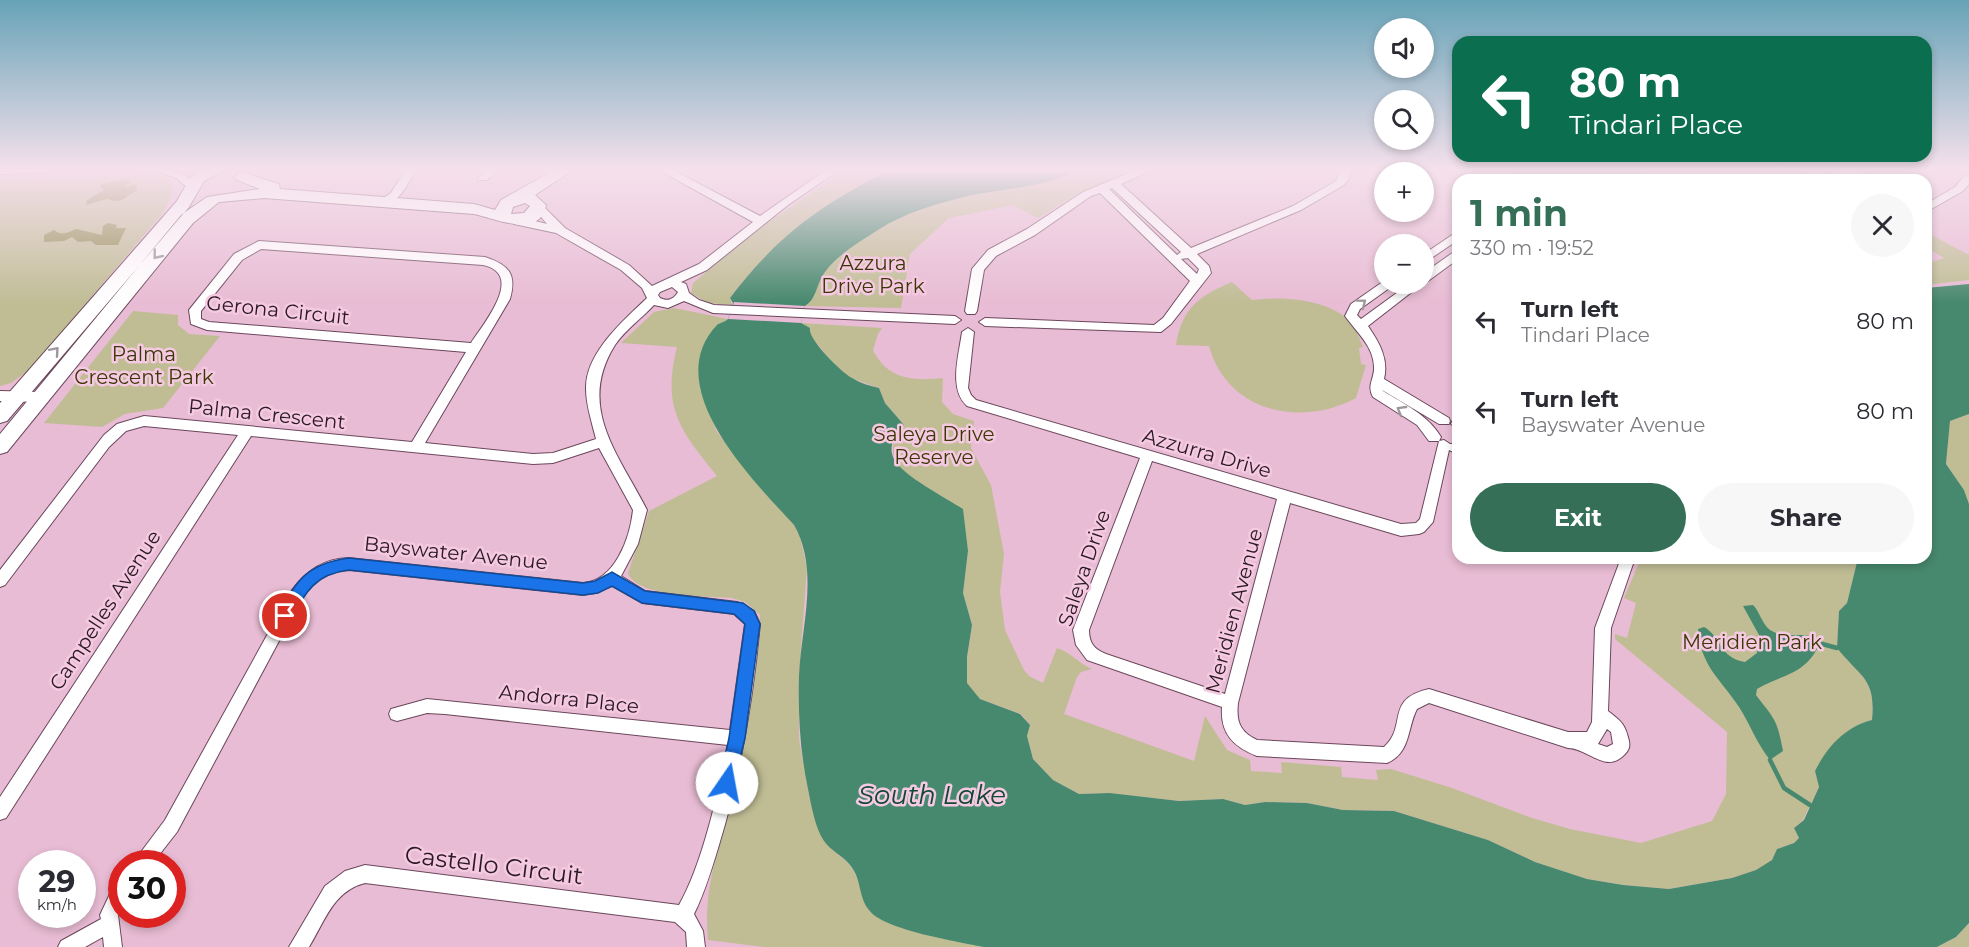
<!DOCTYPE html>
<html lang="en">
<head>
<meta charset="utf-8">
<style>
	body { margin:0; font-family:Montserrat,sans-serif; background:#f7f7f7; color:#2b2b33; height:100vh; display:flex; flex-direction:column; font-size:22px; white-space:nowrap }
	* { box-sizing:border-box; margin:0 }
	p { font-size:20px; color:#7c7c81 }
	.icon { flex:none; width:33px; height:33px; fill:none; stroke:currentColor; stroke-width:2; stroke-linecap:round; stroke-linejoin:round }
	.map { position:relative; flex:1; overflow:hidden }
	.panel { position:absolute; left:1452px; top:174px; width:480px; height:390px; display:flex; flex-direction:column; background:#fff; border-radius:18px; box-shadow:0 3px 9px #0003 }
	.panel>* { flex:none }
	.top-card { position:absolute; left:1452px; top:36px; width:480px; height:126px; border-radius:18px; box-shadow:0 3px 9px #0003; background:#0b6e4f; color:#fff; overflow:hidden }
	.controls { position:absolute; left:1374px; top:18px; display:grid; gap:12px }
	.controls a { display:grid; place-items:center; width:60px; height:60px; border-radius:50%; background:#fff; box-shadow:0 3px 9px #0003; font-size:30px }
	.speed { position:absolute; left:18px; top:850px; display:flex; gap:12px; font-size:30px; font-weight:700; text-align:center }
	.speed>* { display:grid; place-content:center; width:78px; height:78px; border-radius:50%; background:#fff; box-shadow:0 3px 9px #0003; line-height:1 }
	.speed small { font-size:15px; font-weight:400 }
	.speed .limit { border:9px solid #d22; background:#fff; color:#111 }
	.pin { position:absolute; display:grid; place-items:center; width:51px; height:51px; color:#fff; margin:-26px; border:3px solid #fff; border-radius:50%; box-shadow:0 2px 6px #0007 }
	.me { position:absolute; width:66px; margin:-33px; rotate:12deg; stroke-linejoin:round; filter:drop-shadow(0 0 4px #0008) }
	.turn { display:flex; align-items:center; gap:21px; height:126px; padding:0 18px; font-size:27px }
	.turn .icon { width:78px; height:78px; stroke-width:2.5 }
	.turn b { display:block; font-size:42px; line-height:51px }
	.round { display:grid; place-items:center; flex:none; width:63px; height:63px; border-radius:32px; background:#f7f7f7 }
	.head { display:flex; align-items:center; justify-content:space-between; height:102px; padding:0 18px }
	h1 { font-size:36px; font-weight:700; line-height:45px; color:#366f58 }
	.button { display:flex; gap:12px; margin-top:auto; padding:12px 18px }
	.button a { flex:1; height:69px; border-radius:36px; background:#366f58; color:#fff; font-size:24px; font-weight:700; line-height:69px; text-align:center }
	.button a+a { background:#f7f7f7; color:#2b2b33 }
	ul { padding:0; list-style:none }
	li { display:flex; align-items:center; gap:18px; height:90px; padding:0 18px }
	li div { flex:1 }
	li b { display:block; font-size:22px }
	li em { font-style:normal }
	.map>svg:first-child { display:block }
	.green { fill:#c0bd95 }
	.forest { fill:#918d51 }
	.water { fill:#47896e }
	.pier { fill:#e8bcd4 }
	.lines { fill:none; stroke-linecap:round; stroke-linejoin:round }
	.stream { stroke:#47896e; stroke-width:4.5 }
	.street-casing { stroke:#6c475c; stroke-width:2 }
	.secondary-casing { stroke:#6c475c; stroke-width:2 }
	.street { fill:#fff; fill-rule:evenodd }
	.secondary { fill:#fff; fill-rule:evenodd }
	.oneway { stroke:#9e989c }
	.route { fill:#1a73e8; stroke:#114b97; stroke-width:1.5 }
	.labels { text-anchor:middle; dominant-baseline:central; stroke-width:5; stroke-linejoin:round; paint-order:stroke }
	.park-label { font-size:20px; fill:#3c3805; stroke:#f5c9e1 }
	.street-label { font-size:20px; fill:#281922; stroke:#f5c9e1 }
	.near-street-label { font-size:24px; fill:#281922; stroke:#f5c9e1 }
	.near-water-label { font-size:26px; font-style:italic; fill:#104834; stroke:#f5c9e1 }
</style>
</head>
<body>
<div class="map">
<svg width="1969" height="947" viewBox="0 0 1969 947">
	<rect width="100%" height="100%" fill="#e8bcd4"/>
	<path class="green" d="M 844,170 L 889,170 C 818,207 779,234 730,298 L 732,305 L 708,303 L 691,293 L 693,283 L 748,237 Z
		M 1079,170 L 1134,170 L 1080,192 L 1038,218 L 1013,205 L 949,218 L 910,254 L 901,308 L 805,306 C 817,299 816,283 825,272 C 837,255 861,241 878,230 C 906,212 941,202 973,195 C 1009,188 1045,187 1079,170 Z
		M 1476,170 L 1512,170 L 1524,180 L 1486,180 Z
		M 157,174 L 171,176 L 168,179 L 172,183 L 171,196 L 163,213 L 28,371 L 11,383 L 0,386 L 0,176 L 39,178 Z
		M 1926,232 L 1967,254 L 1969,253 L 1969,280 L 1926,285 L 1926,264 L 1944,258 L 1926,247 Z
		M 1232,282 L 1252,300 C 1282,296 1333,299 1353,325 C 1357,331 1360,340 1363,347 L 1359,348 L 1361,364 L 1366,365 L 1356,398 C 1301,428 1227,412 1209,346 L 1176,345 C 1182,308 1199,296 1232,282 Z
		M 674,308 L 728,319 L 722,323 L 699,369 L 702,392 L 716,430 L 738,460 L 794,525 L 800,537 L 807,567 L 799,674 L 799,739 L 810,800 L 837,854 C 857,866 859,884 865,904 L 984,947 L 765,947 L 708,940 C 703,891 718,852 729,805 C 745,743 757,679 760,615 L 745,602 L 732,598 C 708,596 637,598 628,573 L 649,511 L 717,476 C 679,429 662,408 677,347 L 621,343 L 654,312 Z
		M 133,311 L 178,315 L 178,325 L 189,334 L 220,336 L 163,408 L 125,414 L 102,427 L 44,423 Z
		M 801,323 L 882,328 L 878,334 L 873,350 C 888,380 913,381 943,378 L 942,402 L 953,414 L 974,421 L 971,448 L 991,485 L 1004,554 L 1000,592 L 1005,630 L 1024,670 L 1029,676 L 1043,683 L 1057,648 C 1072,653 1078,663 1092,669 L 1081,672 L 1077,677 L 1064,714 L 1194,761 L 1205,716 L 1227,750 L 1250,760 L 1251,771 L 1282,773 L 1281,762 L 1341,767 L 1342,777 L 1378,780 L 1376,770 L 1391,769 L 1449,787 L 1532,818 L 1570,829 L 1641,843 L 1712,821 L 1726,794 L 1727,732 L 1615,639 L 1615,634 L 1627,638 L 1636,603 L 1624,598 L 1641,558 L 1858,558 L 1847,603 L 1839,611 L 1837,647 C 1861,678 1876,678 1872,720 L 1863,723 L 1815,771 L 1819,787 L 1803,820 L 1794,828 L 1799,838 L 1794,843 L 1777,849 L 1772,860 L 1756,870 L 1732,878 L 1669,889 L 1623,885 L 1587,879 L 1535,862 L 1488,840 L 1394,811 L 1343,810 L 1307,803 L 1265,802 L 1245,805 L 1223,799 L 1179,801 L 1110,793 L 1079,794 L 1053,780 L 1033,759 L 1027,736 L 1030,725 L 1021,714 L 980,699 L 967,683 L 967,657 L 972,625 L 963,593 L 968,551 L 894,459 C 891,444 894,436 904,425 L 885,403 L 879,388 L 850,378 L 833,364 Z
		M 1969,414 L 1969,504 L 1964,490 L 1946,464 L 1950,421 Z
		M 1969,923 L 1969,947 L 1937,947 L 1956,937 Z"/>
	<path class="forest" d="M 128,179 L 131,181 L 125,187 L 136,184 L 137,190 C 123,198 123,204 107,199 L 86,205 L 87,200 L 104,190 L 100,187 L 101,184 Z
		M 108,223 L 117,225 L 116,228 L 126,228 L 118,245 L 96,245 L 91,241 L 78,242 L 72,237 L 64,241 L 44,242 L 44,235 L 54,230 C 63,237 68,232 76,229 L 102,235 L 103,226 Z"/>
	<path class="water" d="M 889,170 L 1079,170 C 1045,187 1009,188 973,195 C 941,202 906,212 878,230 C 861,241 837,255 825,272 C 816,284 817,299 805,306 L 801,323 L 810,328 C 807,338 841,372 852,378 C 860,383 870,386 879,388 L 885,403 L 904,425 C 896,434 887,446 894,459 C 903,476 946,498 963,509 L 968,551 L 963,593 L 972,625 L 967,657 L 967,683 L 980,699 L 1020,714 L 1030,725 L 1027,736 L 1033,759 L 1053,780 L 1079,794 L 1110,793 L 1179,801 L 1223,799 L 1245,805 L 1265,802 L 1307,803 L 1343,810 L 1394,811 L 1488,840 L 1535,862 L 1587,879 L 1623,885 L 1669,889 L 1732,878 L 1756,870 L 1772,860 L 1777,849 L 1794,843 L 1799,838 L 1794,828 L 1804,820 L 1819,787 L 1815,771 C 1827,747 1845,727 1872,720 C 1876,678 1861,678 1837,648 L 1839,611 L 1847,603 L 1858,558 L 1926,558 L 1926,288 L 1969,284 L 1969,414 L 1950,421 L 1946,464 L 1964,490 L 1969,504 L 1969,923 L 1956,937 L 1937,947 L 984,947 C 960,942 883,930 869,910 C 858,897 862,879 850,865 C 843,856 831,851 824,841 C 815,828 811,804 808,789 C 800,751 798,715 799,676 C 801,627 820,570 794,525 C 754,481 658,387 717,325 C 719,323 725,322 728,319 L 733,303 L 730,298 C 779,234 818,207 889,170 Z
		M 1512,170 L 1640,170 L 1648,180 L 1524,180 Z
		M 1753,605 C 1760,612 1762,624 1770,630 C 1782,638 1799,633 1813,636 L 1817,649 C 1802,676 1780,675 1757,689 L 1756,695 C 1775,720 1777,719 1783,751 L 1770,760 C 1757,744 1750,724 1739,707 C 1720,678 1701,667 1698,629 L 1704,627 C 1721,636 1719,658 1745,662 L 1757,653 L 1759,635 L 1743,606 Z"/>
	<path class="pier" d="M 734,302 L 805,306 L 801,323 L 728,319 Z"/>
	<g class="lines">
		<path class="stream" d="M 1815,642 L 1837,648
			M 1770,760 L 1784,788 L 1810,805"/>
		<defs>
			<path id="street" d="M 0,170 L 51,170 L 46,173 L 0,174 Z
				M 155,170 C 172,170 184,171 196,185 L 195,187 L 187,187 L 176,178 Z
				M 405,170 L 416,170 C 408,183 398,207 380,204 L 380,200 L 391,193 Z
				M 486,170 L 498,170 L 487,180 L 479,180 L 478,178 Z
				M 659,170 L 673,170 L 760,216 L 826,170 L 839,170 L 788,205 L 707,270 L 681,282 L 686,284 L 689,293 L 699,300 L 714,305 L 955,316 L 961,320 L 955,324 L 713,313 L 684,301 L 668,308 L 654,305 C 642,318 625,330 615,345 C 576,407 619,455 647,510 L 638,544 L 621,576 L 645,591 L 737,602 L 754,611 L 760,624 C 753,699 741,773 719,845 C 712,868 705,892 694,914 L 703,931 L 705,947 L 687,947 L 686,932 L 675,922 L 365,883 C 333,891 325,921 309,947 L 289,947 L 325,886 L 345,871 L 365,865 L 679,905 C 703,863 718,792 728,745 L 445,714 L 427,713 L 397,721 L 391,719 L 389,714 L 391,709 L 427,699 L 730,730 L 745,624 L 734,614 L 642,603 L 612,586 L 595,593 L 583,595 L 349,570 C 327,571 315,581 302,598 L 177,832 L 152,864 L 132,864 L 165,820 L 292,590 C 307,570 324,559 349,558 L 583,583 C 615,581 630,538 633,510 L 599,448 L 553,463 L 533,464 L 251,436 L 6,818 L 0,820 L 0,797 L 238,435 L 144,426 L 126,431 L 109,447 L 5,585 L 0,587 L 0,570 L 104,435 L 117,424 L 144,416 L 412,442 L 466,352 L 207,330 L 191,324 L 189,310 L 234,254 L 259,241 L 485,257 C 509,265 517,274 510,299 L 425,443 L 533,454 L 553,453 L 596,439 C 592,423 586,405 586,389 C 585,353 624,320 647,298 L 642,288 L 621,270 L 556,233 L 514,224 L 512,221 L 518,217 L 547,224 L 533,207 L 538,204 L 542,205 L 565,228 L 629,265 L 652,286 L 699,264 L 753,222 ZM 261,249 L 483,265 C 488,266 493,268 496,271 C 515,287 480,329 471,343 L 209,322 L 201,319 L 201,311 L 242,260 ZM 672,287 L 678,292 C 674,299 668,302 660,298 L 658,295 L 660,292 Z
				M 1136,170 L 1152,170 L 1121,184 L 1191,248 L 1293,206 L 1336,181 L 1341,170 L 1351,170 L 1349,179 L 1344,185 L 1301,210 L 1197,254 L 1209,266 L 1211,273 L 1171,324 L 1161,332 L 985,326 L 979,322 L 985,318 L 1154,325 L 1163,318 L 1190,281 L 1100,193 L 1091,196 L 1035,235 L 996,256 L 984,270 L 977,311 L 975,314 L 967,314 L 965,311 L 972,269 L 988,250 L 1027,229 L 1083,192 ZM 1112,188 L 1181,252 L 1177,255 L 1109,189 ZM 1188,258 L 1199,269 L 1197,274 L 1181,259 Z
				M 1460,170 L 1471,170 L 1480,180 L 1469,180 Z
				M 1800,170 L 1817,170 L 1829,176 L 1824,179 Z
				M 1969,174 L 1969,184 L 1963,191 L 1926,212 L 1926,204 L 1955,187 L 1965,175 Z
				M 1458,231 L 1458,240 L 1424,263 L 1424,254 Z
				M 1458,249 L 1458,259 L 1428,281 L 1424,282 L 1424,273 Z
				M 1384,281 L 1384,284 L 1395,284 L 1360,309 L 1357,315 L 1361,319 L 1409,284 L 1422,284 L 1368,326 C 1379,342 1389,359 1384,379 L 1449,418 L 1450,421 L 1449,424 L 1439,424 L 1382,390 L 1383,391 C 1404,404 1428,415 1441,437 L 1439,441 L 1429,441 L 1417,425 L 1373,397 C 1367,386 1373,381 1374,370 C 1375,347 1357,333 1345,316 L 1351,304 Z
				M 968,328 L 974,332 L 968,388 L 971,395 L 976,400 L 1401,524 L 1416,523 L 1420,519 L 1439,441 L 1444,440 L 1450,444 L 1458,444 L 1458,454 L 1449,450 L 1433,522 L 1424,532 L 1419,534 L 1401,536 L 1290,503 L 1238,703 C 1236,722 1240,732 1257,740 L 1384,747 C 1408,726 1384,699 1429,689 L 1568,732 L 1587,732 L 1592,722 L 1595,628 L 1621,558 L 1635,558 L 1611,628 L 1608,711 C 1622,722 1625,724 1629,741 C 1630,747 1629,750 1625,754 C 1606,775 1588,748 1568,748 L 1429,703 L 1417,709 C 1407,728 1411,753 1387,763 L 1257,756 C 1234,747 1220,734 1222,707 L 1087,660 L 1076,645 L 1073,630 L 1140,458 L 967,406 C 948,389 959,355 962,332 ZM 1152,461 L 1277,499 L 1225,694 L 1106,654 C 1094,649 1089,643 1089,630 ZM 1607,729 L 1611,732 L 1613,744 L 1607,747 L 1598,744 Z
				M 0,391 L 40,392 L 46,397 L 40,402 L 0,401 Z
				M 1458,418 L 1458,429 L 1451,424 L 1453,420 Z
				M 122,878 L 122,908 L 118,915 L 122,947 L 104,947 L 103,937 L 85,947 L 58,947 L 61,941 L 101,919 L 100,915 L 116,881 Z"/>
			<path id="secondary" d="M 201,170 L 225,170 L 204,181 L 189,207 L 7,421 L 0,423 L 0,403 L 177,201 L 190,178 Z
				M 554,170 L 573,170 L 535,195 L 546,205 C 540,240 494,218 474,214 L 264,198 L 219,202 L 193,223 L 7,452 L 0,454 L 0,434 L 181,215 L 207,197 L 260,189 L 237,180 L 234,177 L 237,174 L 242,172 L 279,184 L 280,189 L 474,204 L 495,210 L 501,200 ZM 525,203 L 530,206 L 524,213 L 511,214 L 513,207 Z
				M 1839,170 L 1870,170 L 1868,173 L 1825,180 L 1823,177 L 1826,174 Z"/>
		</defs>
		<use href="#street" class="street-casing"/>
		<use href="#secondary" class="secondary-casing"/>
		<use href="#street" class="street"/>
		<use href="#secondary" class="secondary"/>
	</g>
	<defs><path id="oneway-chevron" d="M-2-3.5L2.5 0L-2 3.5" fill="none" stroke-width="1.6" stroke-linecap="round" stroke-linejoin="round" transform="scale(1.5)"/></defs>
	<g class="oneway">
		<use href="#oneway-chevron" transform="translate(157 255) rotate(129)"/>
		<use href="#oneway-chevron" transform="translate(1362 303) rotate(-37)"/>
		<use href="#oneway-chevron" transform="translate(55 351) rotate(-49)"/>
		<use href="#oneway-chevron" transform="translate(1401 410) rotate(-150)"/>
	</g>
	<linearGradient id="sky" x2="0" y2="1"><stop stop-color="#67a3b7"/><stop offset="0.56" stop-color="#f5e1ec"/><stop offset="1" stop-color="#f5e1ec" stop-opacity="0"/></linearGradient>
	<rect width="1969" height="303" fill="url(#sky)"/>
	<path class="route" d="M 349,558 L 583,583 L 595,581 L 612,572 L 645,591 L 743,603 L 754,611 L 760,624 L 745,738 L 733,789 L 727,791 L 721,789 L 719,783 L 729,738 L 745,624 L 734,614 L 642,603 L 612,586 L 598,593 L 583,595 L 349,570 C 315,574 306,591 291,620 L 280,620 L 278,616 C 295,580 309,563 349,558 Z"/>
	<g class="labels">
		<g class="park-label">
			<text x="873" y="263">Azzura<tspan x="873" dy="23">Drive Park</tspan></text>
			<text x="144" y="354">Palma<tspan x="144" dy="23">Crescent Park</tspan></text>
			<text x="934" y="434">Saleya Drive<tspan x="934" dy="23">Reserve</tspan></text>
			<text x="1752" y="642">Meridien Park</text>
		</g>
		<g class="street-label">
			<text transform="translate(278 310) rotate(6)">Gerona Circuit</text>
			<text transform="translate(267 414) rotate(6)">Palma Crescent</text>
			<text transform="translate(1207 453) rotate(16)">Azzurra Drive</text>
			<text transform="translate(456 553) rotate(6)">Bayswater Avenue</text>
			<text transform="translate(1084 568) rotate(-71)">Saleya Drive</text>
			<text transform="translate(105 610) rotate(-57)">Campelles Avenue</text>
			<text transform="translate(1234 611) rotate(-75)">Meridien Avenue</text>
			<text transform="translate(569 699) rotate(6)">Andorra Place</text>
		</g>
		<g class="near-street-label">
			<text transform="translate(494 865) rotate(7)">Castello Circuit</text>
		</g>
		<g class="near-water-label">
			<text x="932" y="795">South Lake</text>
		</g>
	</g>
</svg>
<div class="controls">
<a><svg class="icon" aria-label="sound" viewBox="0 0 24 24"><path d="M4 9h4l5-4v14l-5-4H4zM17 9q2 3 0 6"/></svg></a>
<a><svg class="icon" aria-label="search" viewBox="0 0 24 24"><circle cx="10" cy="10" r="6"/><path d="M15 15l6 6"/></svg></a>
<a>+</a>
<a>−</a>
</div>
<div class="speed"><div>29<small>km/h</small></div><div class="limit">30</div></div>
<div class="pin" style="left:285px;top:616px;background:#d93025"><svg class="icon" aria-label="arrive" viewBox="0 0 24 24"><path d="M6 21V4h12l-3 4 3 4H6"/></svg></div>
<svg class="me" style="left:727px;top:783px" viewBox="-20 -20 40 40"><circle r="19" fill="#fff"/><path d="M0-13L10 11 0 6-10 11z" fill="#1a73e8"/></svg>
<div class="top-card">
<div class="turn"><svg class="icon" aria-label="left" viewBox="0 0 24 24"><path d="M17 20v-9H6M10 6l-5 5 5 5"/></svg><div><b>80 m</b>Tindari Place</div></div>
</div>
<section class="panel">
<div class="head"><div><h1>1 min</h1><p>330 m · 19:52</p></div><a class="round"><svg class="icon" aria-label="close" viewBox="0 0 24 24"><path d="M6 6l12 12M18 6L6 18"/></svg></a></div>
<ul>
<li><svg class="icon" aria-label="left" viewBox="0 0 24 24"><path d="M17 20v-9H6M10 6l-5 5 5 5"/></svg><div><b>Turn left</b><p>Tindari Place</p></div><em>80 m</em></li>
<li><svg class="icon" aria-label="left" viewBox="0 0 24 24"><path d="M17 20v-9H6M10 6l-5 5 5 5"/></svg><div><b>Turn left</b><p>Bayswater Avenue</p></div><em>80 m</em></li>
</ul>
<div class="button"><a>Exit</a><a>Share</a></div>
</section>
</div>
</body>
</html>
